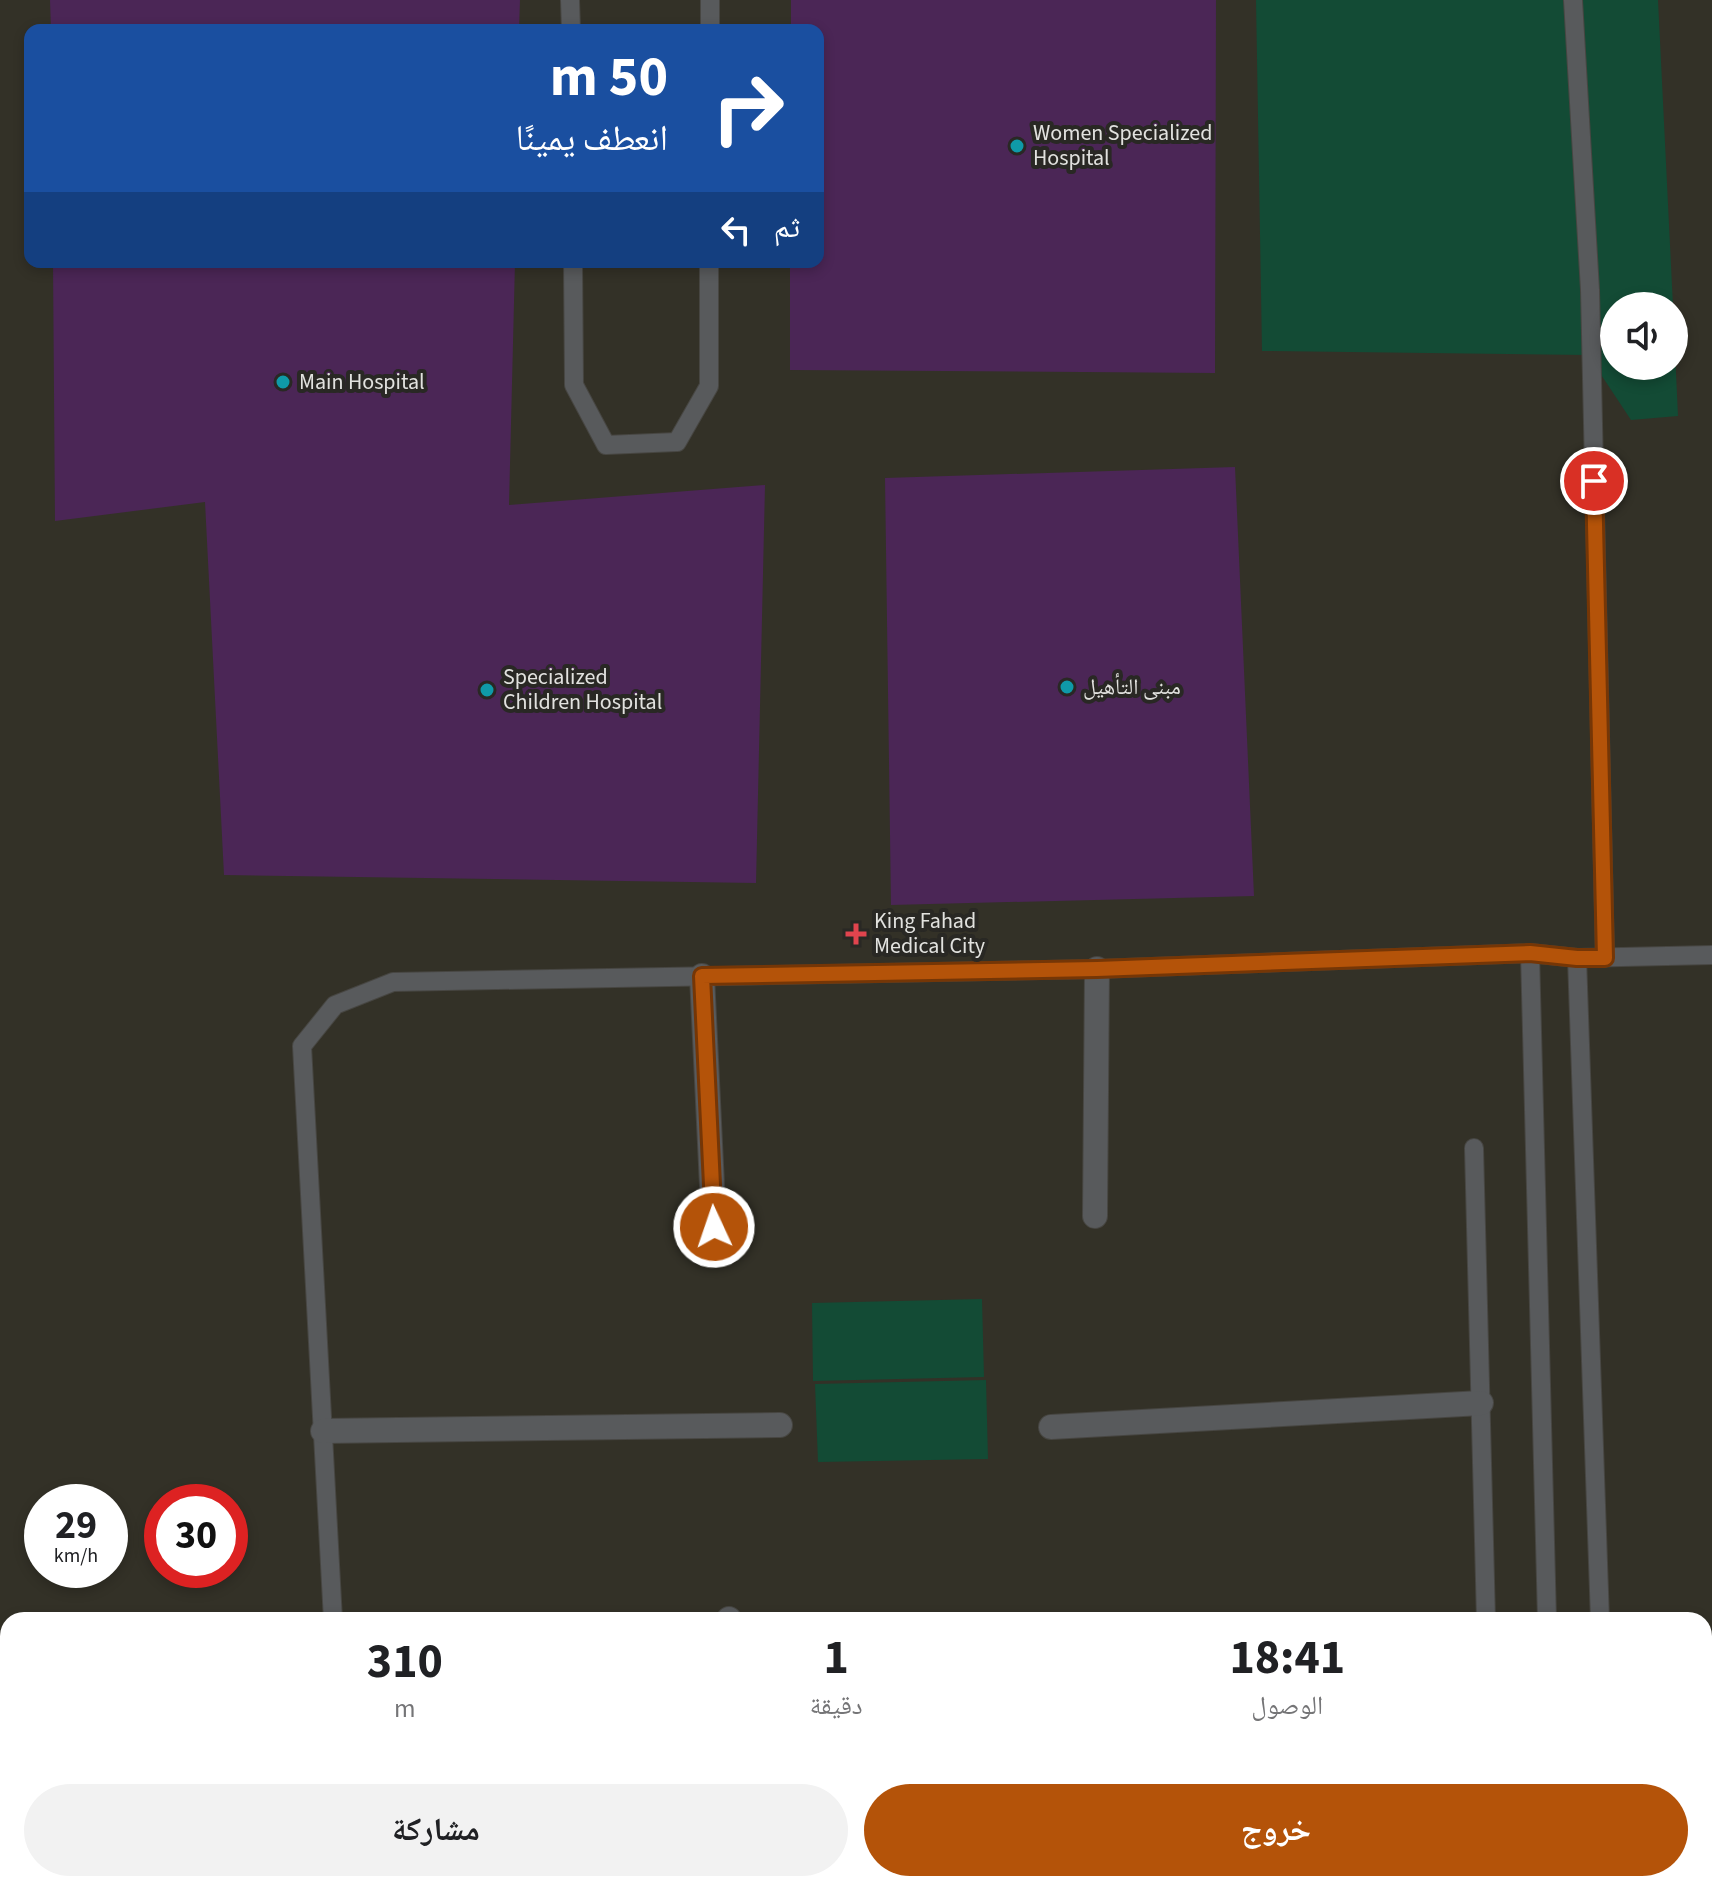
<!DOCTYPE html>
<html lang="ar">
<head>
<meta charset="utf-8">
<style>
	body { margin:0; font-family:"Source Sans 3","Noto Naskh Arabic",sans-serif; background:#f2f2f2; color:#202124; direction:rtl; height:100vh; display:flex; flex-direction:column; font-size:30px; white-space:nowrap }
	* { box-sizing:border-box; margin:0 }
	p { font-size:26px; color:#757577 }
	.icon { flex:none; width:44px; height:44px; fill:none; stroke:currentColor; stroke-width:2; stroke-linecap:round; stroke-linejoin:round }
	.map { position:relative; flex:1; overflow:hidden; direction:ltr }
	.side { position:absolute; left:0px; top:1612px; width:1712px; height:280px; display:flex; flex-direction:column; background:#fff; border-radius:24px 24px 0 0; box-shadow:0 4px 12px #0003; direction:rtl }
	.side>* { flex:none }
	.top-card { position:absolute; left:24px; top:24px; width:800px; height:244px; border-radius:16px; box-shadow:0 4px 12px #0003; direction:rtl; background:#1a4fa0; color:#fff; overflow:hidden }
	.controls { position:absolute; left:1600px; top:292px; display:grid; gap:16px }
	.controls a { display:grid; place-items:center; width:88px; height:88px; border-radius:50%; background:#fff; box-shadow:0 4px 12px #0003; font-size:40px }
	.speed { position:absolute; left:24px; top:1484px; display:flex; gap:16px; font-size:40px; font-weight:700; text-align:center }
	.speed>* { display:grid; place-content:center; width:104px; height:104px; border-radius:50%; background:#fff; box-shadow:0 4px 12px #0003; line-height:1 }
	.speed small { font-size:20px; font-weight:400 }
	.speed .limit { border:12px solid #d22; background:#fff; color:#111 }
	.pin { position:absolute; display:grid; place-items:center; width:68px; height:68px; color:#fff; margin:-34px; border:4px solid #fff; border-radius:50%; box-shadow:0 2px 8px #0007 }
	.me { position:absolute; width:88px; margin:-44px; rotate:357deg; stroke-linejoin:round; filter:drop-shadow(0 0 6px #0008) }
	.turn { display:flex; align-items:center; gap:28px; height:168px; padding:0 24px; font-size:36px }
	.turn .icon { width:104px; height:104px; stroke-width:2.5 }
	.turn b { display:block; font-size:56px; line-height:68px }
	.then { display:flex; align-items:center; height:76px; padding:0 24px; background:#0003; gap:16px; font-size:30px }
	.eta { display:flex; justify-content:space-evenly; align-items:center; height:136px; text-align:center }
	.eta b { font-size:48px; font-weight:700; line-height:56px }
	.button { display:flex; gap:16px; margin-top:auto; padding:16px 24px }
	.button a { flex:1; height:92px; border-radius:48px; background:#b45309; color:#fff; font-size:32px; font-weight:700; line-height:92px; text-align:center }
	.button a+a { background:#f2f2f2; color:#202124 }
	.map>svg:first-child { display:block }
	.built { fill:#333127; fill-rule:evenodd }
	.green { fill:#134b35 }
	.building { fill:#4b2656 }
	.lines { fill:none; stroke-linecap:round; stroke-linejoin:round }
	.lane-casing { stroke:#474642; stroke-width:20 }
	.street-casing { stroke:#474642; stroke-width:26 }
	.lane { stroke:#585a5c; stroke-width:18 }
	.street { stroke:#585a5c; stroke-width:24 }
	.route-casing { stroke:#753606; stroke-width:20 }
	.route { stroke:#b45309; stroke-width:14 }
	.culture-dot { fill:#0f9aa8; stroke:#292824; stroke-width:3 }
	.health-dot { fill:#e0444e; stroke:#292824; stroke-width:3 }
	.labels { text-anchor:middle; dominant-baseline:central; stroke-width:8; stroke-linejoin:round; paint-order:stroke }
	.poi-label { font-size:22px; fill:#e2e2df; stroke:#292824; text-anchor:start }
</style>
</head>
<body>
<div class="map">
<svg width="1712" height="1892" viewBox="0 0 1712 1892">
	<rect width="100%" height="100%" fill="#292824"/>
	<path class="built" d="M 0,0 L 1712,0 L 1712,1892 L 1685,1892 L 1675,1884 L 1704,1884 L 1704,1620 L 8,1620 L 8,1884 L 1459,1884 L 1451,1892 L 0,1892 ZM 30,30 L 818,30 L 818,262 L 30,262 ZM 1614,306 L 1674,306 L 1674,366 L 1614,366 ZM 42,1502 L 110,1502 L 110,1570 L 42,1570 ZM 162,1502 L 230,1502 L 230,1570 L 162,1570 Z"/>
	<path class="green" d="M 1256,0 L 1658,0 L 1673,306 L 1614,306 L 1614,366 L 1674,366 L 1674,330 L 1678,416 L 1631,420 L 1588,355 L 1262,351 Z
		M 982,1299 L 984,1377 L 813,1381 L 812,1303 Z
		M 986,1380 L 988,1459 L 818,1462 L 815,1384 Z"/>
	<path class="building" d="M 50,0 L 520,0 L 519,30 L 51,30 Z
		M 791,0 L 1216,0 L 1215,373 L 790,370 L 790,262 L 818,262 L 818,30 L 791,30 Z
		M 53,262 L 515,262 L 509,505 L 765,485 L 756,883 L 224,875 L 205,502 L 55,521 Z
		M 1235,467 L 1254,896 L 891,905 L 885,478 Z"/>
	<g class="lines">
		<defs>
			<path id="lane" d="M 570,0 L 571,30
				M 1573,0 L 1590,290 L 1605,958
				M 710,30 L 710,0
				M 573,262 L 574,385 L 606,445 L 677,442 L 709,386 L 709,262
				M 1530,953 L 1547,1620
				M 1577,958 L 1600,1620
				M 1474,1148 L 1486,1620
				M 333,1620 L 302,1046 L 335,1005 L 393,982 L 1097,969 L 1530,953 L 1577,958 L 1712,955
				M 348,1884 L 348,1892
				M 1620,1884 L 1622,1892
				M 418,1892 L 586,1884
				M 1536,1892 L 1538,1884"/>
			<path id="street" d="M 702,976 L 714,1227
				M 1095,1216 L 1097,969
				M 1051,1427 L 1481,1403
				M 323,1431 L 780,1425
				M 729,1620 L 729,1619"/>
		</defs>
		<use href="#lane" class="lane-casing"/>
		<use href="#street" class="street-casing"/>
		<use href="#lane" class="lane"/>
		<use href="#street" class="street"/>
	</g>
	<g class="lines">
		<defs>
			<path id="route" d="M 714,1227 L 702,976 L 1097,969 L 1530,953 L 1577,958 L 1605,958 L 1594,481"/>
		</defs>
		<use href="#route" class="route-casing"/>
		<use href="#route" class="route"/>
	</g>
	<g class="culture-dot">
		<circle cx="1017" cy="146" r="8"/>
		<circle cx="283" cy="382" r="8"/>
		<circle cx="1067" cy="687" r="8"/>
		<circle cx="487" cy="690" r="8"/>
	</g>
	<path class="health-dot" d="M852 922h8v8h8v8h-8v8h-8v-8h-8v-8h8z"/>
	<g class="labels">
		<g class="poi-label">
			<text x="1033" y="133">Women Specialized<tspan x="1033" dy="25">Hospital</tspan></text>
			<text x="299" y="382">Main Hospital</text>
			<text x="503" y="677">Specialized<tspan x="503" dy="25">Children Hospital</tspan></text>
			<text x="1083" y="687">مبنى التأهيل</text>
			<text x="874" y="921">King Fahad<tspan x="874" dy="25">Medical City</tspan></text>
		</g>
	</g>
</svg>
<div class="controls">
<a><svg class="icon" aria-label="sound" viewBox="0 0 24 24"><path d="M4 9h4l5-4v14l-5-4H4zM17 9q2 3 0 6"/></svg></a>
</div>
<div class="speed"><div>29<small>km/h</small></div><div class="limit">30</div></div>
<div class="pin" style="left:1594px;top:481px;background:#d93025"><svg class="icon" aria-label="arrive" viewBox="0 0 24 24"><path d="M6 21V4h12l-3 4 3 4H6"/></svg></div>
<svg class="me" style="left:714px;top:1227px" viewBox="-20 -20 40 40"><circle r="17" fill="#b45309" stroke="#fff" stroke-width="3"/><path d="M0-11L8 9 0 5-8 9z" fill="#fff"/></svg>
<div class="top-card">
<div class="turn"><svg class="icon" aria-label="right" viewBox="0 0 24 24"><path d="M7 20v-9h11M14 6l5 5-5 5"/></svg><div><b>50 m</b>انعطف يمينًا</div></div>
<div class="then">ثم<svg class="icon" aria-label="left" viewBox="0 0 24 24"><path d="M17 20v-9H6M10 6l-5 5 5 5"/></svg></div>
</div>
<section class="side">
<div class="eta">
<div><b>18:41</b><p>الوصول</p></div>
<div><b>1</b><p>دقيقة</p></div>
<div><b>310</b><p>m</p></div>
</div>
<div class="button"><a>خروج</a><a>مشاركة</a></div>
</section>
</div>
</body>
</html>
